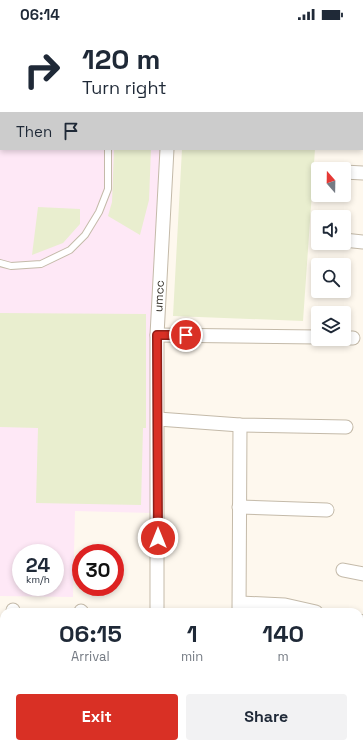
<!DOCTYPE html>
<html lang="en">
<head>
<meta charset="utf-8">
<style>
	body { margin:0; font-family:"Space Grotesk",sans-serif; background:#f2f2f3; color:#1f2937; height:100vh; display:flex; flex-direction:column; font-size:15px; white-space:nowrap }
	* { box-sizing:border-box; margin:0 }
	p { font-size:13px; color:#747a83 }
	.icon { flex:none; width:22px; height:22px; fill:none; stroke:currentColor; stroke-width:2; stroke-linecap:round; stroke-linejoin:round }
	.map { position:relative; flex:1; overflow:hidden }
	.side { position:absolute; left:0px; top:580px; width:363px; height:140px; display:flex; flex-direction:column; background:#fff; border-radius:12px 12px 0 0; box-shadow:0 2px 6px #0003 }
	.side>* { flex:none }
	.top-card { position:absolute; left:0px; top:0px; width:363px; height:122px; box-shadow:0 2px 6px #0003; background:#fff; color:#1f2937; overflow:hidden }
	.needle { width:26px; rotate:340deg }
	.controls { position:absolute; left:311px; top:134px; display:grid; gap:8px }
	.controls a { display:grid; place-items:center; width:40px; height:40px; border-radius:4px; background:#fff; box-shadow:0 2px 6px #0003; font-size:20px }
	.speed { position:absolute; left:12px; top:516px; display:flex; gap:8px; font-size:20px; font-weight:700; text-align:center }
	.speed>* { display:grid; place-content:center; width:52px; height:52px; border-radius:50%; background:#fff; box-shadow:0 2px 6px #0003; line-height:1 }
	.speed small { font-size:10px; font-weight:400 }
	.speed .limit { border:6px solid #d22; background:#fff; color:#111 }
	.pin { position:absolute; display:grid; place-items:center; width:34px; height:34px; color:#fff; margin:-17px; border:2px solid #fff; border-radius:50%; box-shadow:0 1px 4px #0007 }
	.me { position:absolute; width:44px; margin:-22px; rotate:0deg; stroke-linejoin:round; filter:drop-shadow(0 0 3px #0008) }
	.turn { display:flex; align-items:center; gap:14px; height:84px; padding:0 16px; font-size:18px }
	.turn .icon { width:52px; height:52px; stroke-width:2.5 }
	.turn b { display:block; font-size:28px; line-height:34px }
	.then { display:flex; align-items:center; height:38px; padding:0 16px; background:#0003; gap:8px; font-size:15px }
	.eta { display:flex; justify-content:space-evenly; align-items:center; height:68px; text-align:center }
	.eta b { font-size:24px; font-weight:700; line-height:28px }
	.button { display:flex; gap:8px; margin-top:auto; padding:8px 16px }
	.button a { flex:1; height:46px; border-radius:4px; background:#d93025; color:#fff; font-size:16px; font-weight:700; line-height:46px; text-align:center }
	.button a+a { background:#f2f2f3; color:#1f2937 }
	.status { display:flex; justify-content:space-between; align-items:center; height:28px; padding:0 20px; background:#fff; direction:ltr }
	.status svg { height:11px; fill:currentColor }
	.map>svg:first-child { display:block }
	.medical { fill:#fee8f6; fill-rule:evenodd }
	.green { fill:#e9eecf }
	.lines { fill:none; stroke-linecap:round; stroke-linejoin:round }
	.lane-casing { stroke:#c4baa9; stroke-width:8 }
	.street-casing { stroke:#c4baa9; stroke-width:15 }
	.secondary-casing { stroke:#c4baa9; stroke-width:20 }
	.lane { stroke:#fff; stroke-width:6 }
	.street { stroke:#fff; stroke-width:13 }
	.secondary { stroke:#fff; stroke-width:18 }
	.route-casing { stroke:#8d1f18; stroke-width:10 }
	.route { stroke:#d93025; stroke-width:7 }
	.labels { text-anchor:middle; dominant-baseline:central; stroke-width:3; stroke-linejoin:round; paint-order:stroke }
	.street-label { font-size:12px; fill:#36322b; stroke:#fff }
</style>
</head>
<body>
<div class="status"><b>06:14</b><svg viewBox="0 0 49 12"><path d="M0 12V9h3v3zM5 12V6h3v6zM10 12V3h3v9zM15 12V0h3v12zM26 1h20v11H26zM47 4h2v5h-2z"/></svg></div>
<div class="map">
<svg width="363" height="720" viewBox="0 0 363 720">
	<rect width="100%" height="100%" fill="#fef8ee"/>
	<path class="medical" d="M 0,0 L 163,0 L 1,1 L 1,121 L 160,121 L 152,485 L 75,483 L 73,569 L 0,568 ZM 21,525 L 55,525 L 55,559 L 21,559 Z"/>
	<path class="green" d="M 189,0 L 265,0 L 269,1 L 189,1 Z
		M 114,121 L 151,121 L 149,172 L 140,207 L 108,188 L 112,174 Z
		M 182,121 L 315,121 L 303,293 L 173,288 Z
		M 38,179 L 80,181 L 80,196 L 63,215 L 32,227 Z
		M 0,285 L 146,286 L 146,400 L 143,400 L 141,477 L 36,475 L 38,400 L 0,399 Z"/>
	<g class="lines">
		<defs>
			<path id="lane" d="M 38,1 L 38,0
				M 109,1 L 109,0
				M 0,50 L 1,50
				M 0,235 L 11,238 L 41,236 L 70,222 L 85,207 L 99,184 L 108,161 L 108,121"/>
			<g id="street">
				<path d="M 173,1 L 173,0"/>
				<path d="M 362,70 L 363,70"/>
				<path d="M 344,144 L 363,145"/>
				<path d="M 344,212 L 363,214"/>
				<path d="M 157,307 L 318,309"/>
				<path d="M 344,310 L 353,310"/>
				<path d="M 158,391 L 240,397 L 346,399"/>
				<path d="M 239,479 L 327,482"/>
				<path d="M 343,542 L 363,546"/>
				<path d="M 240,575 L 285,577 L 316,584"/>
				<path d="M 13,582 L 13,584"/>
				<path d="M 81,583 L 82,584"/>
				<path id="s1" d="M 157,584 L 157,307 L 167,121"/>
				<path d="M 239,584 L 240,397"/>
				<path d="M 359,593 L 363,594"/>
				<path d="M 18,716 L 19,720"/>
				<path d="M 87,716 L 88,720"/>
				<path d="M 159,716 L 159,720"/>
				<path d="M 224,720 L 225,716"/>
				<path d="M 263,720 L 264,716"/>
				<path d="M 301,720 L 302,716"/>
			</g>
			<path id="secondary" d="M 346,0 L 359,1"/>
		</defs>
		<use href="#lane" class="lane-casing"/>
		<use href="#street" class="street-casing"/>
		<use href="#secondary" class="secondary-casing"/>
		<use href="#lane" class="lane"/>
		<use href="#street" class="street"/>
		<use href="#secondary" class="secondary"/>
	</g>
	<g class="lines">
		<defs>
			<path id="route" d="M 158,510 L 157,307 L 186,307"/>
		</defs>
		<use href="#route" class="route-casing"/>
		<use href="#route" class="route"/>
	</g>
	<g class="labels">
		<g class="street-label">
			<text stroke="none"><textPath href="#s1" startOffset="316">umcc</textPath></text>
		</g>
	</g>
</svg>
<div class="controls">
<a><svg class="needle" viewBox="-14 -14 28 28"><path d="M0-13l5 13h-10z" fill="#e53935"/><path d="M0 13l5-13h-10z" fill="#747a83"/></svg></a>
<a><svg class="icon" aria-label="sound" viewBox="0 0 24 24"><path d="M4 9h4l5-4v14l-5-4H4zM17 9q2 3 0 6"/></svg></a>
<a><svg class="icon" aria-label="search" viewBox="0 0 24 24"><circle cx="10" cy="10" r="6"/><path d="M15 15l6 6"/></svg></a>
<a><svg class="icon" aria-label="layers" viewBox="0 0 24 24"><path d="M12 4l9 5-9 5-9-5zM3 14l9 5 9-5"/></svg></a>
</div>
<div class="speed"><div>24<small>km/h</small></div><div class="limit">30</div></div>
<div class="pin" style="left:186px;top:307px;background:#d93025"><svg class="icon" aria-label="arrive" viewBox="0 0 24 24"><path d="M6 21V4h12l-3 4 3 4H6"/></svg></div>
<svg class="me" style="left:158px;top:510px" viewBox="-20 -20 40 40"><circle r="17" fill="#d93025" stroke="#fff" stroke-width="3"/><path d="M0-11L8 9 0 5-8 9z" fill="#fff"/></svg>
<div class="top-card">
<div class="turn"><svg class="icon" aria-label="right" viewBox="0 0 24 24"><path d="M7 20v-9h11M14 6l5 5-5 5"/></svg><div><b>120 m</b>Turn right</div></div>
<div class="then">Then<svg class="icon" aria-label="arrive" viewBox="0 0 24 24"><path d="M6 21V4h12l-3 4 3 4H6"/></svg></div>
</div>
<section class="side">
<div class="eta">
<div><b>06:15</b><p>Arrival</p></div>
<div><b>1</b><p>min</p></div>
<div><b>140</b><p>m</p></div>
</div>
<div class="button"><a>Exit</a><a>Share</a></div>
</section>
</div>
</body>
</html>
